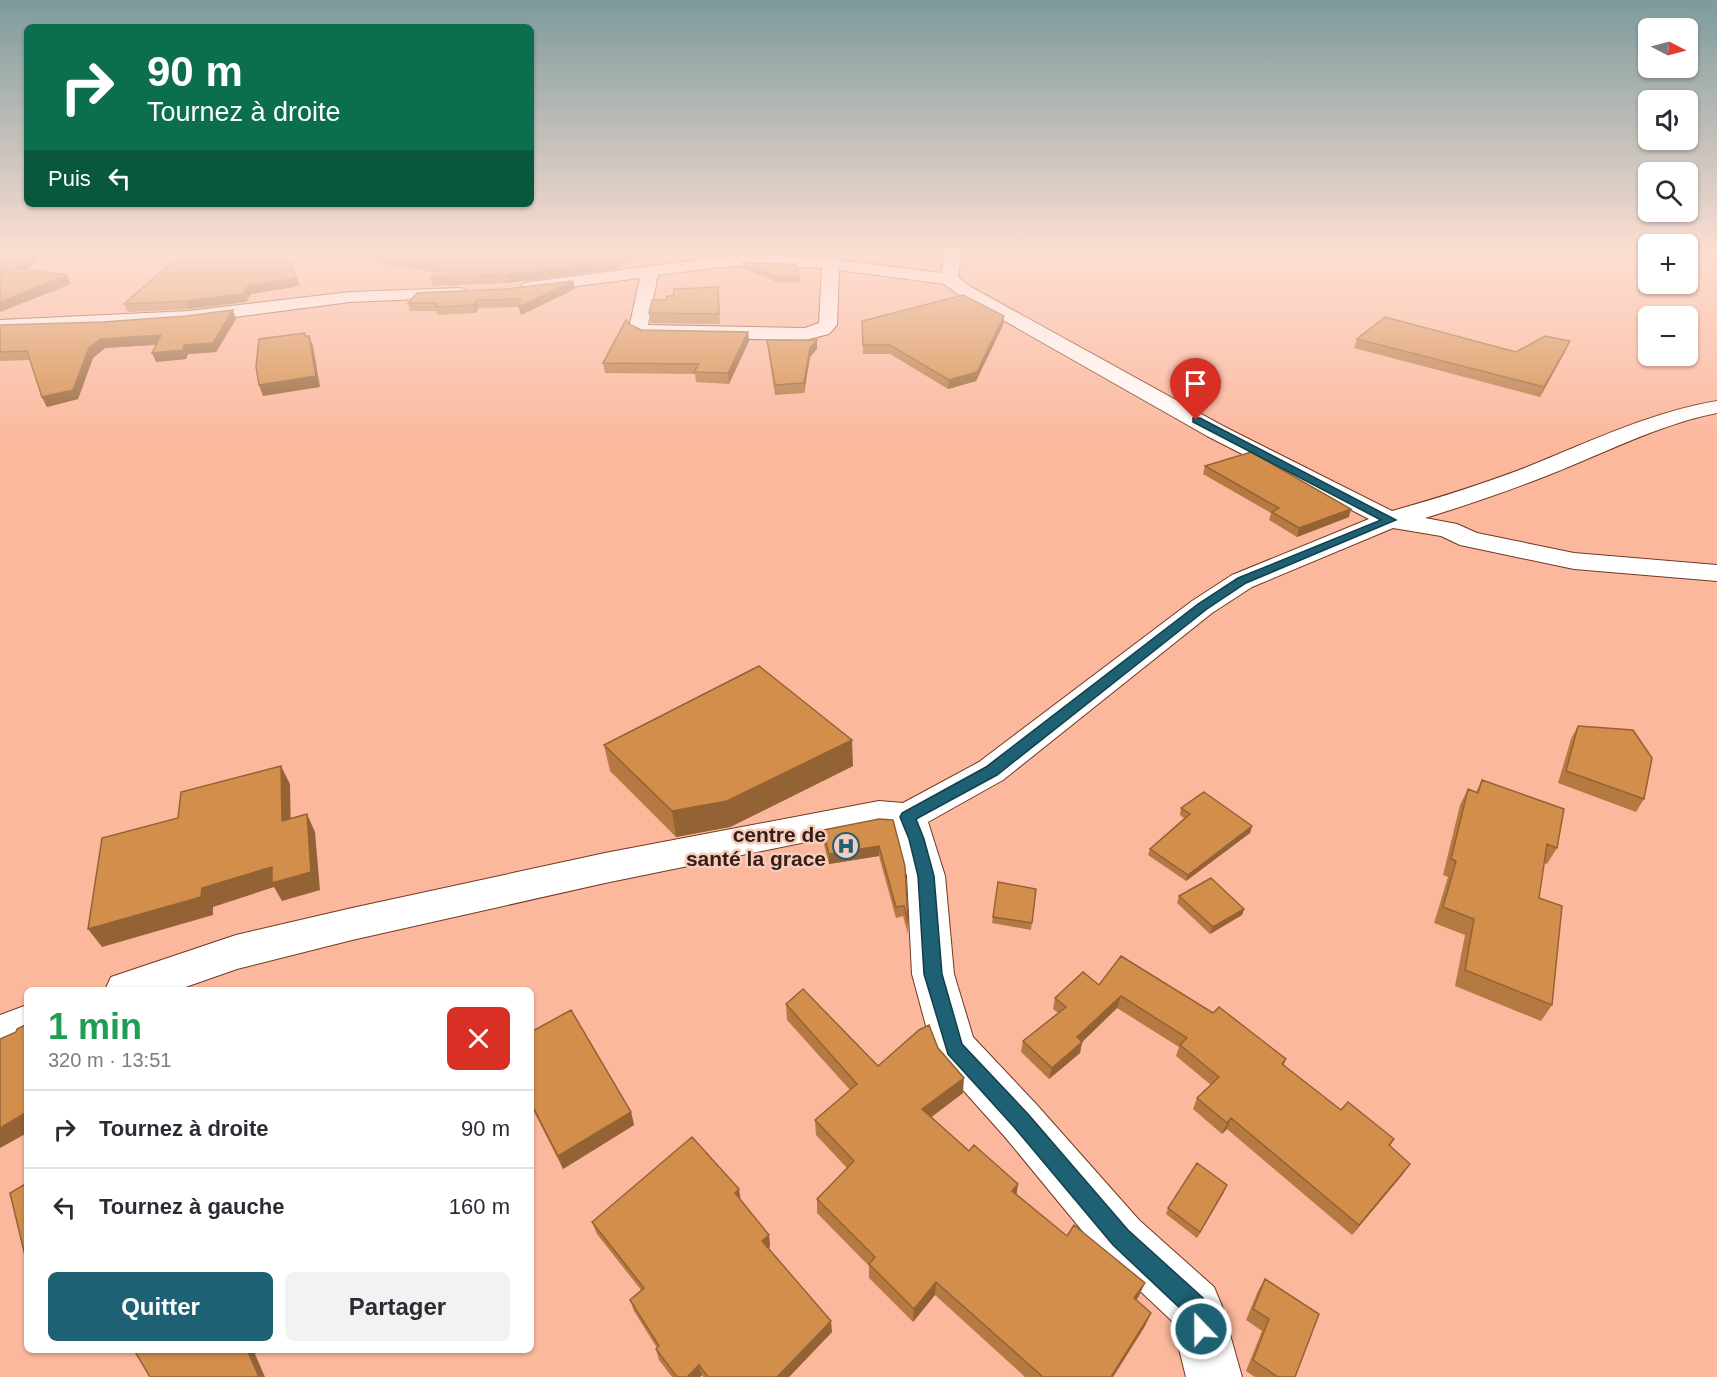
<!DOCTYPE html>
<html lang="fr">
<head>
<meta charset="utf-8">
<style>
	body { margin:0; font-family:Arial,sans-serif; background:#f2f2f3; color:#2b2b33; height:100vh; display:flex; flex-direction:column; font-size:22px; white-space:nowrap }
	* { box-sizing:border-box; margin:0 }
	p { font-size:20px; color:#7c7c81 }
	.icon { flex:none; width:33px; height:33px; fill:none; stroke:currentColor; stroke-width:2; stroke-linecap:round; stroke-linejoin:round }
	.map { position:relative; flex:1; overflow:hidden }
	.sheet { position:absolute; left:24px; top:987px; width:510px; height:366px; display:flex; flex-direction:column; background:#fff; border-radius:9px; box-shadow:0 2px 4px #0004 }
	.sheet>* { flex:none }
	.hud { position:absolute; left:24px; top:24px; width:510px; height:183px; border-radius:9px; box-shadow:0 2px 4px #0004; background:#0b6e4f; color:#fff; overflow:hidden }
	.needle { width:39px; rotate:96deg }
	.tools { position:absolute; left:1638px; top:18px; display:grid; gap:12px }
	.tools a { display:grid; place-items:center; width:60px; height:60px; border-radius:9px; background:#fff; box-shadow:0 2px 4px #0004; font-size:30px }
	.pin { position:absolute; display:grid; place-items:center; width:51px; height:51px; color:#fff; margin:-62px -26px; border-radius:50% 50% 50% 0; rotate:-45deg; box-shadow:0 0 6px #0007 }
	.pin .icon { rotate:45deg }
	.me { position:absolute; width:66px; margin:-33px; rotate:338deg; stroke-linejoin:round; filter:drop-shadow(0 0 4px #0008) }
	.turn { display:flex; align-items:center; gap:21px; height:126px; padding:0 24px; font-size:27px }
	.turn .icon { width:78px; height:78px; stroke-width:2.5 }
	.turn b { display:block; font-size:42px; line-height:51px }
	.then { display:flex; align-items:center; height:57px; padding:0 24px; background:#0003; gap:12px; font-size:22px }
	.round { display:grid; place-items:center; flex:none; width:63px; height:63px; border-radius:9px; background:#f2f2f3 }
	.head { display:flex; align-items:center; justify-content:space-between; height:102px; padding:0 24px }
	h1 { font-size:36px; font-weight:800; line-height:45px; color:#1e9e55 }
	.cta { display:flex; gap:12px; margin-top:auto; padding:12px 24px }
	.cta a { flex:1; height:69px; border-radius:9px; background:#1e6074; color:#fff; font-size:24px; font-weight:800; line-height:69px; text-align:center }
	.cta a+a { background:#f2f2f3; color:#2b2b33 }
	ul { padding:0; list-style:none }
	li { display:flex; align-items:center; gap:18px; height:78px; padding:0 24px; border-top:2px solid #e1e1e2 }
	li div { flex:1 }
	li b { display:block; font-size:22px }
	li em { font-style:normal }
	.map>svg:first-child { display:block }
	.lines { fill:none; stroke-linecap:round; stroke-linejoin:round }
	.minor-casing { stroke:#713821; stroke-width:2 }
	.minor { fill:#fff; fill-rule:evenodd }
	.wall { fill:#b57a41 }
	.shaded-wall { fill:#946335 }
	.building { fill:#d38e4c; stroke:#946335; stroke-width:1.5 }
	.route { fill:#1e6074; stroke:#143e4b; stroke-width:1.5 }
	.labels { text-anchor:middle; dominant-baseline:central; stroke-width:5; stroke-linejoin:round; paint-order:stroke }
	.poi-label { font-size:21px; font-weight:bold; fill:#371e14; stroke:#f6ccbc; text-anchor:end }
</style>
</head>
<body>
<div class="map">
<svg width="1717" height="1377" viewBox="0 0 1717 1377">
	<rect width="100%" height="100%" fill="#fbb89d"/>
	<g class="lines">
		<defs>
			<path id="minor" d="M 947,251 L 966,251 L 961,256 L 958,277 L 971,287 L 1223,426 L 1392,511 C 1438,498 1483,484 1527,467 C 1589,442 1651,412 1717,401 L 1717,413 C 1656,425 1599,456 1541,478 C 1503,493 1464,506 1425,518 L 1457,524 L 1477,533 L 1574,553 L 1717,565 L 1717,581 L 1574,569 L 1460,545 L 1441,536 L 1393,528 L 1252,587 L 1212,613 L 1003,780 L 928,822 L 945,876 L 954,974 L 973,1037 L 1037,1105 L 1139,1220 L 1214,1287 L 1222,1306 L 1242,1377 L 1186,1377 L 1172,1321 L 1103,1256 L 1005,1137 L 938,1062 L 932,1048 L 912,974 L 907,876 L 894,829 L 879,827 L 605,883 L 352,940 L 237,969 L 177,990 L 105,990 L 111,977 L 236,935 L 352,908 L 605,853 L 879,801 L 903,803 L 979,762 L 1192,601 L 1232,575 L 1369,519 L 1207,436 L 959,295 L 944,284 L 839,270 L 837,325 L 829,334 L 805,340 L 642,337 L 631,332 L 629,328 L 640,278 L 530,292 L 524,291 L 521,287 L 524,283 L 530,282 L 720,257 L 761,255 L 831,259 L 941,273 ZM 761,265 L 822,268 L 819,323 L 805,328 L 648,325 L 658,275 L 720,267 Z
				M 459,288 L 465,289 L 468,293 L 465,297 L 350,302 L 189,323 L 0,332 L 0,320 L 189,311 L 350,292 Z
				M 27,1005 L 27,1043 L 0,1053 L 0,1015 Z"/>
		</defs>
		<use href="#minor" class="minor-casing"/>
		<use href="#minor" class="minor"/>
	</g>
	<path class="wall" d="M 333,251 L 651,251 L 615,269 L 508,283 L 433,286 L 431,278 L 436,273 L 334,254 Z
		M 701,251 L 815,251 L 805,255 L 761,253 L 713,256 Z
		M 884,251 L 914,251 L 912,252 Z
		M 932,251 L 945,251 L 944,253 Z
		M 742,263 L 800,278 L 800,282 L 778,283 L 743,268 Z
		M 573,281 L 575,289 L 521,315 L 519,307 L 478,308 L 476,313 L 437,315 L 436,311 L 410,311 L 408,303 Z
		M 300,286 L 251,294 L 246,302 L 189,309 L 128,312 L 124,304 Z
		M 718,287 L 720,324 L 651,323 L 649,313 L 666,300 L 673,296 Z
		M 1004,316 L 1003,325 L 976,381 L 948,389 L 890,354 L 863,354 L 862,321 Z
		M 236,319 L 216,352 L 188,354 L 186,359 L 156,362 L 156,345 L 105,348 L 93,358 L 78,399 L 47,407 L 42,397 L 30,360 L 0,361 L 0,325 Z
		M 629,324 L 641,330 L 748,332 L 749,341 L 729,384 L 696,382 L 695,374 L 605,373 L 603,363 Z
		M 1357,339 L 1516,352 L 1566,350 L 1540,397 L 1354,348 Z
		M 767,340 L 817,349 L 810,357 L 804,393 L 775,395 L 768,349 Z
		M 1205,466 L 1349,517 L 1297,537 L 1269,520 L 1271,513 L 1203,474 Z
		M 1578,726 L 1644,799 L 1636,812 L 1558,783 L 1571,739 Z
		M 604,745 L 853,766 L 730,827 L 676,837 L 610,771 Z
		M 1482,780 L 1557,848 L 1547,864 L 1544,863 L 1539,898 L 1552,1005 L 1541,1021 L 1455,986 L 1465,935 L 1434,923 L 1448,877 L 1443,875 L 1460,805 L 1468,789 L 1476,792 Z
		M 1181,808 L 1252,826 L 1250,833 L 1186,881 L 1148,855 L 1150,849 L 1184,818 L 1180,815 Z
		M 879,819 L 908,923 L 908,934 L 903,916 L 896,918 L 879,856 L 829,864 L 823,841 L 823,830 Z
		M 998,882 L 1036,889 L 1031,930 L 992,923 Z
		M 1179,896 L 1244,909 L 1242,915 L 1210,934 L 1177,903 Z
		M 1099,985 L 1286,1059 L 1284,1065 L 1341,1110 L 1394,1139 L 1390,1146 L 1403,1174 L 1352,1235 L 1227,1129 L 1222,1134 L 1193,1109 L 1197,1098 L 1211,1085 L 1176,1056 L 1179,1047 L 1117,1008 L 1082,1042 L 1080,1053 L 1049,1079 L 1021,1052 L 1023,1041 L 1058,1013 L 1053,1009 L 1055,998 Z
		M 786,1004 L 878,1066 L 938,1048 L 963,1093 L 931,1117 L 969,1151 L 1018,1184 L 1016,1194 L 1139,1296 L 1136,1300 L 1151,1313 L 1145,1326 L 1113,1377 L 1025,1377 L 935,1295 L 913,1322 L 869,1278 L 869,1266 L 817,1213 L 817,1199 L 847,1168 L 816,1135 L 815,1120 L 850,1090 L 787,1020 Z
		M 531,1032 L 631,1112 L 634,1125 L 563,1169 L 531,1106 Z
		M 1224,1192 L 1197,1238 L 1166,1214 L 1168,1208 Z
		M 741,1200 L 769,1235 L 770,1247 L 768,1248 L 832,1332 L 789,1377 L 703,1377 L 702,1375 L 700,1377 L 672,1377 L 659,1360 L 656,1349 L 657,1348 L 634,1311 L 630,1300 L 641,1290 L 597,1234 L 592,1222 Z
		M 1265,1279 L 1295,1377 L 1255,1377 L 1246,1371 L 1262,1331 L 1246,1320 L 1258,1291 Z"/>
	<path class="shaded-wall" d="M 34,251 L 45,251 L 22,276 L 12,268 Z
		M 635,251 L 651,251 L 615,269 L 508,283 L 506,275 Z
		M 805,251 L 815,251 L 805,255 Z
		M 9,268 L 0,278 L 0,269 Z
		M 67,275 L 71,284 L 0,312 L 0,302 Z
		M 297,278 L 300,286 L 251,294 L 246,302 L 189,309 L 186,301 L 248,286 Z
		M 573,281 L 575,289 L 521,315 L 519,307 Z
		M 476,300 L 478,308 L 476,313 L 474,305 Z
		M 233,310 L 236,319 L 216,352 L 188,354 L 186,359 L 156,362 L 152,353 L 184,345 Z
		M 1004,316 L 1003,325 L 976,381 L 948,389 L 949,380 Z
		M 748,332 L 749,341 L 729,384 L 728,373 Z
		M 161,335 L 165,344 L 105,348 L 93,358 L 78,399 L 47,407 L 42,397 L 89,348 L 101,339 Z
		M 309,336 L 313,346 L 320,387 L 263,396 L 259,385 Z
		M 817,340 L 817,349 L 810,357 L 804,393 L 804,383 L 810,348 Z
		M 1570,341 L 1566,350 L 1540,397 L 1544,387 Z
		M 1351,509 L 1349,517 L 1297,537 L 1299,528 Z
		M 852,740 L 853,766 L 730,827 L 676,837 L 672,811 Z
		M 281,766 L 290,784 L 291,839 L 282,821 Z
		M 307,814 L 315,832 L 320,890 L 282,901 L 274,887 L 213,907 L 213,915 L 102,947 L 88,929 L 202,888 Z
		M 1252,826 L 1250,833 L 1186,881 L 1188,875 Z
		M 879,846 L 879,856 L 829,864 L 829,854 Z
		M 1244,909 L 1242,915 L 1210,934 L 1213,927 Z
		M 1121,996 L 1117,1008 L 1077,1047 L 1082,1042 L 1080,1053 L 1049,1079 L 1052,1068 L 1077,1037 Z
		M 964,1078 L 963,1093 L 921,1125 L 922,1109 Z
		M 27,1112 L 27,1133 L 0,1148 L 0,1128 Z
		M 631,1112 L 634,1125 L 563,1169 L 558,1156 Z
		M 1231,1118 L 1227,1129 L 1222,1134 L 1227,1123 Z
		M 1410,1164 L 1403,1174 L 1352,1235 L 1359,1225 Z
		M 1018,1184 L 1016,1198 L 1012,1191 Z
		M 1227,1185 L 1224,1192 L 1197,1238 L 1200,1232 Z
		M 739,1189 L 741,1202 L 735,1193 Z
		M 769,1235 L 770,1247 L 763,1253 L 762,1241 Z
		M 936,1282 L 935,1295 L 913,1322 L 914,1309 Z
		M 1145,1283 L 1139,1296 L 1128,1312 L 1134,1298 Z
		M 1151,1313 L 1145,1326 L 1113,1377 L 1111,1377 Z
		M 831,1321 L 832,1332 L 789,1377 L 777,1377 Z
		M 247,1350 L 259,1350 L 255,1354 L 265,1377 L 259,1377 Z
		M 699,1365 L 702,1375 L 700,1377 L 687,1377 Z"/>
	<path class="building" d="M 0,251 L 34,251 L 18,268 L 12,268 L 67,275 L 0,302 L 0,275 L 9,268 L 0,269 Z
		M 354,251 L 635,251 L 614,261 L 506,275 L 431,278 L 442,267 Z
		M 185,254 L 286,255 L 297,278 L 248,286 L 243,294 L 186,301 L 124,304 L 173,261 Z
		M 742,263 L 795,264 L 800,278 L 778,278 Z
		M 573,281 L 519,307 L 520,299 L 476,300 L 474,305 L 435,307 L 437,303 L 408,303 L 417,293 L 506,289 Z
		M 718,287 L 719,314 L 649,313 L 652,300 L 666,300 L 667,296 L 673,296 L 674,289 Z
		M 963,295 L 1004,316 L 977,372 L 949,380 L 890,345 L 863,345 L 862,321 Z
		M 233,310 L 213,343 L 184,345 L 183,350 L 152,353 L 161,335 L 101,339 L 89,348 L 73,390 L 42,397 L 27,351 L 0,352 L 0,325 L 103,322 L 186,316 Z
		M 1385,317 L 1516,352 L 1545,336 L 1570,341 L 1544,387 L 1357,339 Z
		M 626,320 L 629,324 L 641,330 L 748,332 L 728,373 L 694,372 L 699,364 L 603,363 Z
		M 305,333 L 305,336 L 309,336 L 316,376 L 259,385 L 256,367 L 259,339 Z
		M 767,340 L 817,340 L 810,348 L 804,383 L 775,385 Z
		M 1251,452 L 1351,509 L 1299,528 L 1272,512 L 1279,508 L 1205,466 Z
		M 759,666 L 852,740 L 727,801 L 672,811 L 604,745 Z
		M 1578,726 L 1633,730 L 1652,758 L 1644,799 L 1566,771 Z
		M 281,766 L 282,821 L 307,814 L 311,872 L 272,883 L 272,867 L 202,888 L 201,897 L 88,929 L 102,838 L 178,818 L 181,792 Z
		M 1482,780 L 1564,809 L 1557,848 L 1547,844 L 1539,898 L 1562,906 L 1552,1005 L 1465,970 L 1474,919 L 1443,907 L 1456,861 L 1451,859 L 1468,789 L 1478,793 Z
		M 1204,792 L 1252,826 L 1188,875 L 1150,849 L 1190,814 L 1181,808 Z
		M 879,819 L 893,820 L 905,866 L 908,923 L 904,906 L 896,907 L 879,846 L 829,854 L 823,830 Z
		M 1211,878 L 1244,909 L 1213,927 L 1179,896 Z
		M 998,882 L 1036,889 L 1032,923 L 993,917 Z
		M 1121,956 L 1213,1013 L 1219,1007 L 1286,1059 L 1282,1064 L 1341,1110 L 1348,1102 L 1394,1139 L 1389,1145 L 1410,1164 L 1359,1225 L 1231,1118 L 1227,1123 L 1197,1098 L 1219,1077 L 1180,1045 L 1187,1038 L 1121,996 L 1077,1037 L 1082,1042 L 1052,1068 L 1023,1041 L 1066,1007 L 1055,998 L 1083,972 L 1099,985 Z
		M 803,989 L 878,1066 L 919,1030 L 929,1025 L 938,1048 L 964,1078 L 922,1109 L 969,1151 L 974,1145 L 1018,1184 L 1012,1191 L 1067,1236 L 1074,1225 L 1145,1283 L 1134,1298 L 1151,1313 L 1111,1377 L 1043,1377 L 936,1282 L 914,1309 L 869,1264 L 875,1257 L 817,1199 L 854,1161 L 815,1120 L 857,1084 L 786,1004 Z
		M 571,1010 L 631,1112 L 558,1156 L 531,1103 L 531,1032 Z
		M 27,1024 L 27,1112 L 0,1128 L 0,1039 L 16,1032 L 17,1029 Z
		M 692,1137 L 739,1189 L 735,1193 L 769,1235 L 762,1241 L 831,1321 L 777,1377 L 708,1377 L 699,1365 L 687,1377 L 677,1377 L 656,1349 L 659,1346 L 630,1300 L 644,1288 L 592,1222 Z
		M 1197,1163 L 1227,1185 L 1200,1232 L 1168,1208 Z
		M 27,1183 L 27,1264 L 10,1193 Z
		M 1265,1279 L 1319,1314 L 1295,1377 L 1278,1377 L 1253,1360 L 1269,1319 L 1253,1309 Z
		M 134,1350 L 247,1350 L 259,1377 L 150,1377 Z"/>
	<linearGradient id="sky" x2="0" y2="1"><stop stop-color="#7d9a9c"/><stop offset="0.57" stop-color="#fddfd3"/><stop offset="1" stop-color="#fddfd3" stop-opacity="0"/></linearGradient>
	<rect width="1717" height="443" fill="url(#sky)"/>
	<path class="route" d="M 1193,418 L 1200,418 L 1396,520 L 1246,583 L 1207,609 L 997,775 L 916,819 L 924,839 L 934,876 L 942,974 L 962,1044 L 1028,1114 L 1128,1230 L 1203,1298 L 1213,1329 L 1210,1338 L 1201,1341 L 1193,1338 L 1185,1313 L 1113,1245 L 1014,1127 L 948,1054 L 924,974 L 918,876 L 909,839 L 900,817 L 902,813 L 986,767 L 1198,604 L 1238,578 L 1381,520 L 1193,422 Z"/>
	<defs>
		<symbol id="hospital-ring" viewBox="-11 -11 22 22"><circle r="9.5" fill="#f6ccbc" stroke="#1e6074" stroke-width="1.5"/><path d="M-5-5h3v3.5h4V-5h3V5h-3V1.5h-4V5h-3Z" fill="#1e6074"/></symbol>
	</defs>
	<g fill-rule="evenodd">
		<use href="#hospital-ring" x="831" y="831" width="30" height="30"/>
	</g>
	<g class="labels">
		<g class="poi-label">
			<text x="826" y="834">centre de<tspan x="826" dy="24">santé la grace</tspan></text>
		</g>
	</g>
</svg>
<div class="tools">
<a><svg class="needle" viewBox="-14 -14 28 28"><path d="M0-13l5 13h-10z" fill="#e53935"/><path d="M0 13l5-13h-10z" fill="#7c7c81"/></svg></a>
<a><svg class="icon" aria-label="sound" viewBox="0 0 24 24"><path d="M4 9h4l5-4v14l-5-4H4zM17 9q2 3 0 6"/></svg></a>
<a><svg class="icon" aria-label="search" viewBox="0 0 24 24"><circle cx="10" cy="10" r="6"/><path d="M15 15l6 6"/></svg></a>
<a>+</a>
<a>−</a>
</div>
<div class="pin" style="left:1196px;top:420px;background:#d93025"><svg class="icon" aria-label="arrive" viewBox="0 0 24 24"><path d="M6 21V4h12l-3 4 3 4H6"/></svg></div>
<svg class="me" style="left:1201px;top:1329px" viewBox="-20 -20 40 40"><circle r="17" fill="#1e6074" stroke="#fff" stroke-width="3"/><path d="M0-11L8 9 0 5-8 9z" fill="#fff"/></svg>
<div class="hud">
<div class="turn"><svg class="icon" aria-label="right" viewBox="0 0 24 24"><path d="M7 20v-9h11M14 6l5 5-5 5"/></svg><div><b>90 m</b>Tournez à droite</div></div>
<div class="then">Puis<svg class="icon" aria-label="left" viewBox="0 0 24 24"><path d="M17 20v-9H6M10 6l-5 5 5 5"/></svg></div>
</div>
<section class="sheet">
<div class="head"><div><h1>1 min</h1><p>320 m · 13:51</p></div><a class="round" style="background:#d93025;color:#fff"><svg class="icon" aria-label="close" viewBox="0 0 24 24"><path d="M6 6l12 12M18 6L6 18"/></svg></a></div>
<ul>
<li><svg class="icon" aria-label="right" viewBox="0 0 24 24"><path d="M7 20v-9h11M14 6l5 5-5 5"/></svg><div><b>Tournez à droite</b></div><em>90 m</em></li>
<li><svg class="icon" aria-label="left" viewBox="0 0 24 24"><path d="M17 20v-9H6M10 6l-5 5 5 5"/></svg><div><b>Tournez à gauche</b></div><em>160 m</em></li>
</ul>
<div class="cta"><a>Quitter</a><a>Partager</a></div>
</section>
</div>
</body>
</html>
